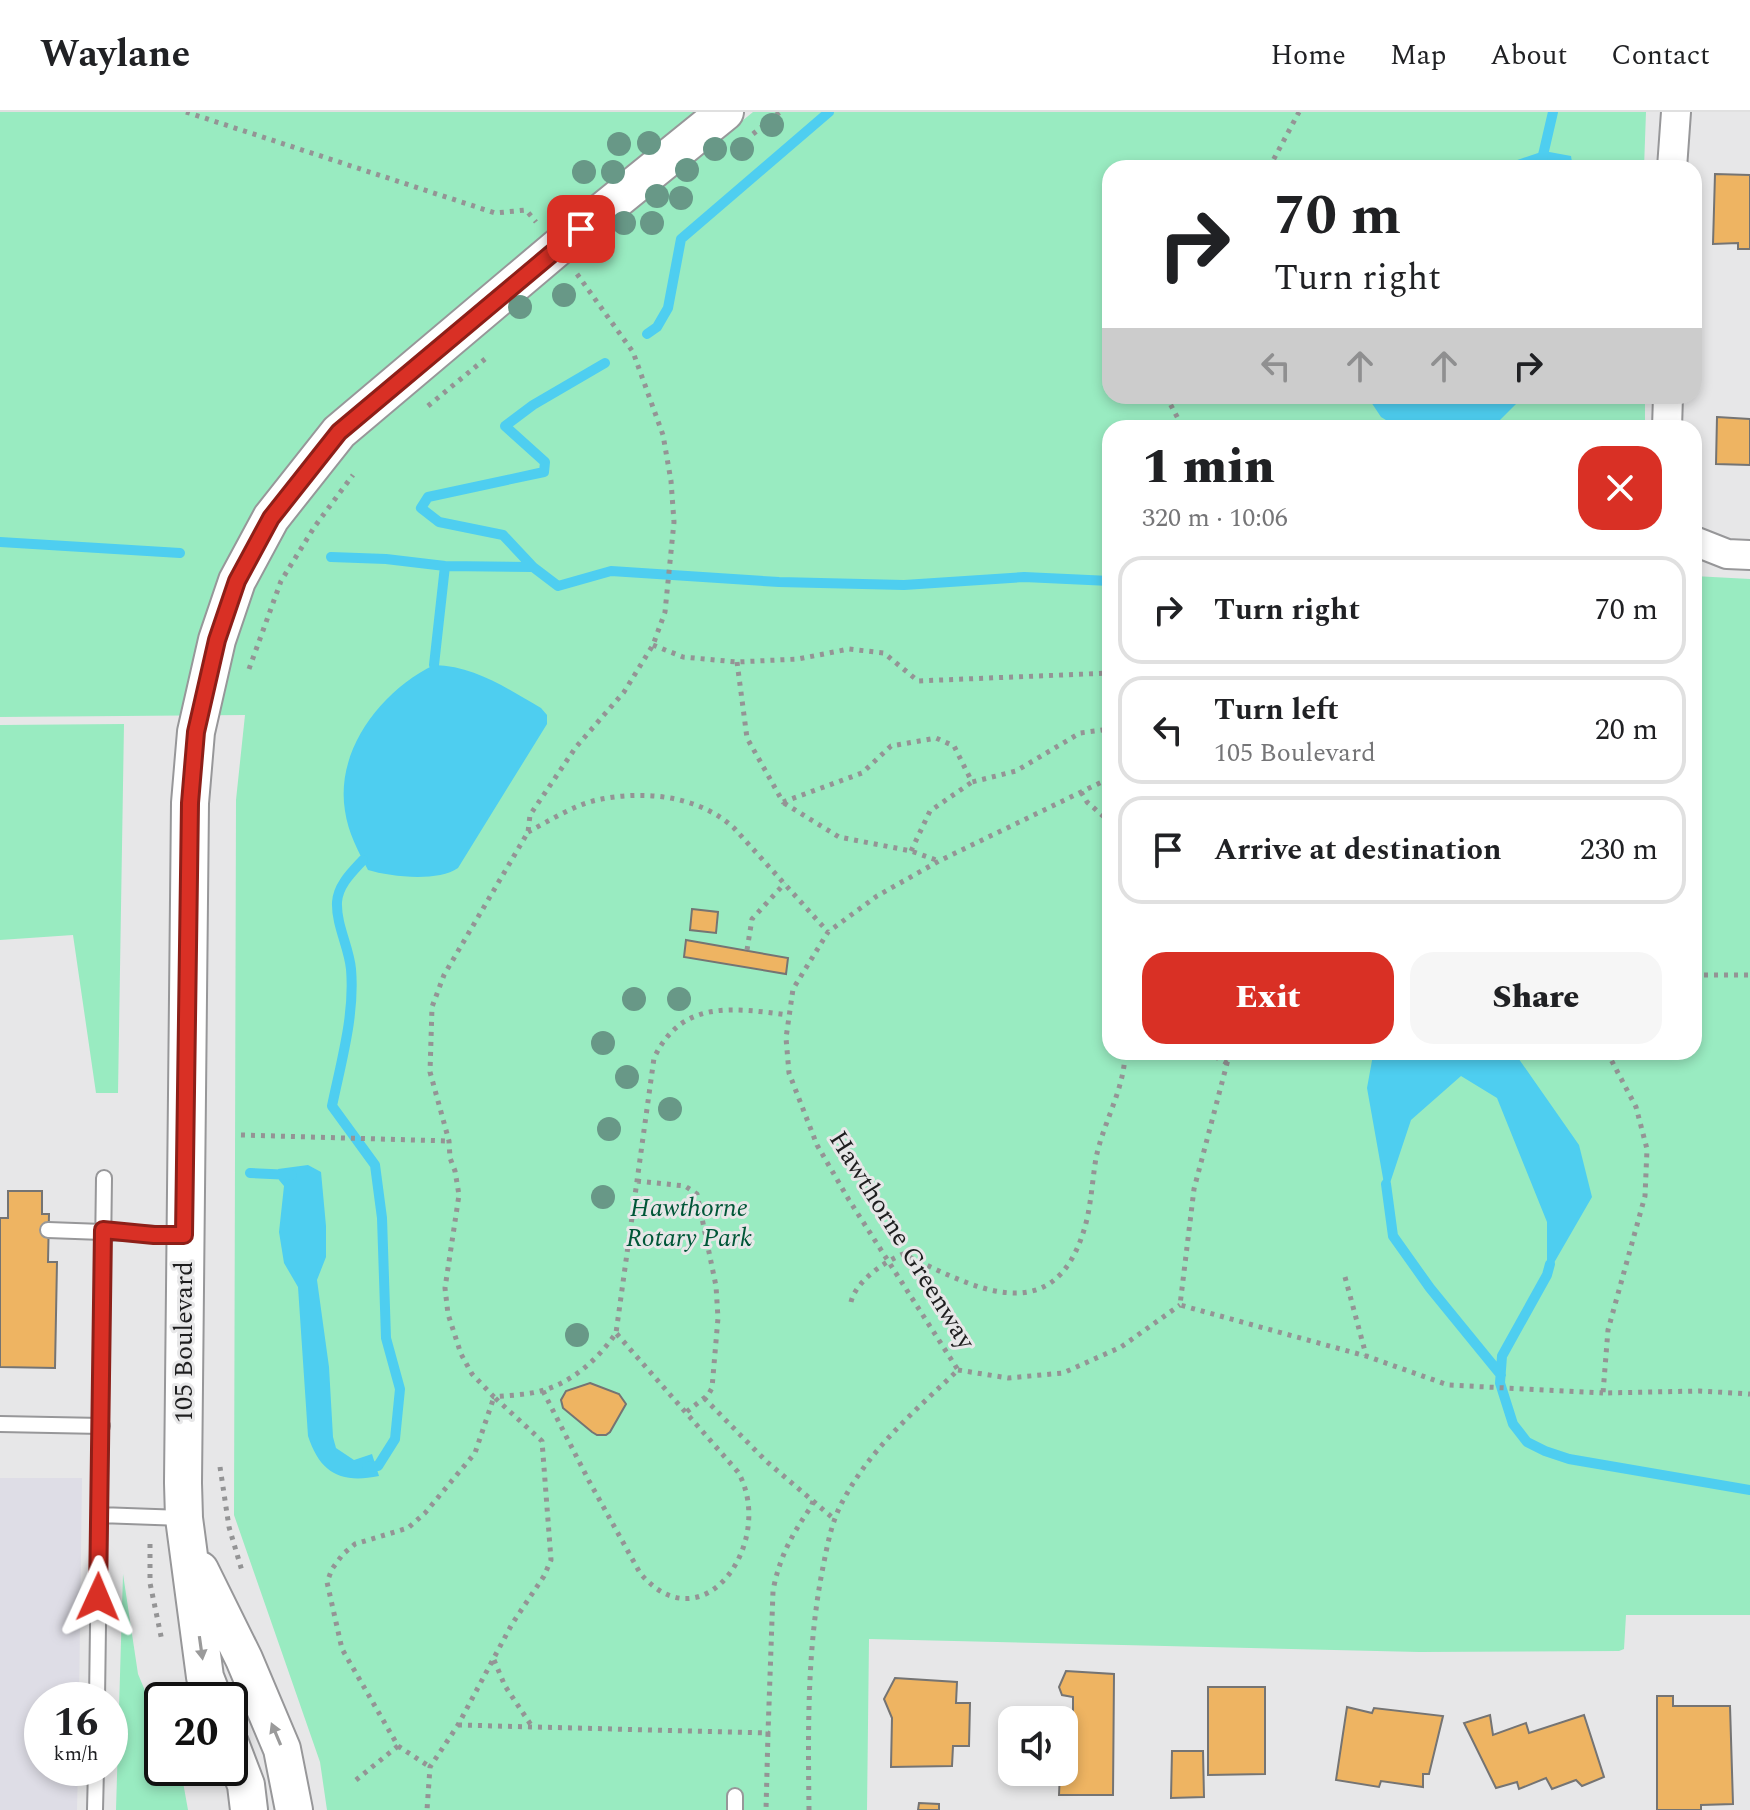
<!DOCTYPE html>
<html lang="en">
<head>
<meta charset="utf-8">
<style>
	body { margin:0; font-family:Spectral,serif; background:#f6f6f6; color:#202124; height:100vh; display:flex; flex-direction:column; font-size:30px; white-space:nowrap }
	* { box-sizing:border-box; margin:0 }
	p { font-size:26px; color:#757577 }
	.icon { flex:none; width:44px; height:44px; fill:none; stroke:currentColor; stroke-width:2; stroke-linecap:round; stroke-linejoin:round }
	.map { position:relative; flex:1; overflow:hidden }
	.sheet { position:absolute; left:1102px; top:308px; width:600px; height:640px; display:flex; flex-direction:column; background:#fff; border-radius:24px; box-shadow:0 4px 12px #0003 }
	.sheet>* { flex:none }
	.top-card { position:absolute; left:1102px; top:48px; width:600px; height:244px; border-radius:24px; box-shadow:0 4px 12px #0003; background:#fff; color:#202124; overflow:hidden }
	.buttons { position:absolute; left:998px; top:1594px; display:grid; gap:16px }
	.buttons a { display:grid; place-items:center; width:80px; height:80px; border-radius:16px; background:#fff; box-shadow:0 4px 12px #0003; font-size:40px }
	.speed { position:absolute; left:24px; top:1570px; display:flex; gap:16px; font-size:40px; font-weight:700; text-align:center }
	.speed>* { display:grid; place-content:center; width:104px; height:104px; border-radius:50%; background:#fff; box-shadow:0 4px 12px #0003; line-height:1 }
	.speed small { font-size:20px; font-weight:400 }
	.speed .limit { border:4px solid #111; border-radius:12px; background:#fff; color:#111 }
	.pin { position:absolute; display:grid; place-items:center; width:68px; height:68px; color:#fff; margin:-34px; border-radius:16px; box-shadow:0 4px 12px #0006 }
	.me { position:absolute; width:88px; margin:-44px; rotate:1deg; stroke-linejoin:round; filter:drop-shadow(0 0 6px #0008) }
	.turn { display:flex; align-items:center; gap:28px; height:168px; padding:0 40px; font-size:36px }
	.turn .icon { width:104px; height:104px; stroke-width:2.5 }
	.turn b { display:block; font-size:56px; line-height:68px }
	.lanes { display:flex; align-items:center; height:76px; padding:0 40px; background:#0003; justify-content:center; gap:40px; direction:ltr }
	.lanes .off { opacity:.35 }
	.round { display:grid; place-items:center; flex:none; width:84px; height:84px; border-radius:24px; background:#f6f6f6 }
	.overview { display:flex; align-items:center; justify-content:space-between; height:136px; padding:0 40px }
	h1 { font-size:48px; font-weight:800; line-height:60px }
	.cta { display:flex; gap:16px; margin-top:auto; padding:16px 40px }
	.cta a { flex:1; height:92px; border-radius:24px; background:#d93025; color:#fff; font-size:32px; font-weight:800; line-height:92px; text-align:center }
	.cta a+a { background:#f6f6f6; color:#202124 }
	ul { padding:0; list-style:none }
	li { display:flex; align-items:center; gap:24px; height:108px; margin:0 16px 12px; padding:0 24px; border:4px solid #e0e0e0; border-radius:24px }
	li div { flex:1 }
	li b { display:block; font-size:30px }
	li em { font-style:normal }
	header { display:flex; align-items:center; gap:48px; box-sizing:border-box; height:112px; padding:0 40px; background:#fff; border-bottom:2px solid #e0e0e0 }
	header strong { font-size:38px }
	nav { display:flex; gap:44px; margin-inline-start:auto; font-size:28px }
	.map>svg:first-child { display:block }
	.built { fill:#dedde6 }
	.green { fill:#99ebc1 }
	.water { fill:#4ecef0 }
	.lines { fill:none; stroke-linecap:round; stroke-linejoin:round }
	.stream { stroke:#4ecef0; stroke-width:10 }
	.building { fill:#eeb462; stroke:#757473; stroke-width:2 }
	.service-casing { stroke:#979799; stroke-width:18 }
	.minor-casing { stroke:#979799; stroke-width:32 }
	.tertiary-casing { stroke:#979799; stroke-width:40 }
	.path { stroke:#949495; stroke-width:5; stroke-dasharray:4 6; stroke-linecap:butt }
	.service { stroke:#fff; stroke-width:14 }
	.minor { stroke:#fff; stroke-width:28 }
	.tertiary { stroke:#fff; stroke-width:36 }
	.tree { fill:#689887 }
	.oneway { fill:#9a9a9a }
	.route-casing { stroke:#8d1f18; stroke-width:20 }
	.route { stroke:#d93025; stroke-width:14 }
	.labels { text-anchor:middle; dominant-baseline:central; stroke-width:6; stroke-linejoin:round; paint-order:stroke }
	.park-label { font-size:26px; font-style:italic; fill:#005738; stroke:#e7e7e8 }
	.street-label { font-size:26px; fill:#1e1e1f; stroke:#e7e7e8 }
</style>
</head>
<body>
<header>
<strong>Waylane</strong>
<nav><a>Home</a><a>Map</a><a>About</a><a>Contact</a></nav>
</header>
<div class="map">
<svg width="1750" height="1698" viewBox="0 0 1750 1698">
	<rect width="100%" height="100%" fill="#e7e7e8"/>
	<path class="built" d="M 0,1366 L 82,1366 L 79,1588 L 42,1588 L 42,1656 L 78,1656 L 77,1698 L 0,1698 Z"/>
	<path class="green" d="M 0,0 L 696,0 L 373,266 L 395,294 L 753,0 L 1646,0 L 1644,56 L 1110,56 L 1110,284 L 1645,284 L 1645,316 L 1110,316 L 1110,940 L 1694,940 L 1694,464 L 1750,467 L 1750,1503 L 1626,1503 L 1624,1537 L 1619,1539 L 1419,1540 L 869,1527 L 867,1698 L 327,1698 L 320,1650 L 234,1403 L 236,688 L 245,603 L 0,605 Z
		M 124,612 L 118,981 L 96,981 L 73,823 L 0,828 L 0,613 Z
		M 123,1462 L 138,1562 L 162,1619 L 162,1656 L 178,1656 L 183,1670 L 188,1698 L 116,1698 Z"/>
	<path class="water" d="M 1544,39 L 1571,44 L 1573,56 L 1494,56 Z
		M 1367,284 L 1524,284 L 1492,316 L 1399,316 L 1381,305 Z
		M 434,553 C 475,554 506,576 541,596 L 547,603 L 547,612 L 458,756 C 438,770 391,765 368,758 C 358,739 348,720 345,699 C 335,638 381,579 434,553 Z
		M 1379,940 L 1514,940 L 1579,1033 L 1592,1085 L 1547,1163 L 1547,1110 L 1497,986 L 1461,964 L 1411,1008 L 1386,1083 L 1367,976 L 1373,943 Z
		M 308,1053 L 321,1060 L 326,1114 L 326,1145 L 317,1168 L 329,1255 L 333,1325 L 336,1336 L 354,1348 L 372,1342 L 379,1364 C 341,1372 320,1361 308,1324 L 298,1175 L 284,1151 L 279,1120 L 284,1074 L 279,1068 L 278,1057 Z"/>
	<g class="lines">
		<path class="stream" d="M 1540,56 L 1553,0
			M 647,222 L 657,215 L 668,196 L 681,127 L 829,0
			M 0,430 L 180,441
			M 331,445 L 386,447 L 445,454 L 533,455 L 558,474 L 611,459 L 779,470 L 904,473 L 1024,465 L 1110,469
			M 533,455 L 503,423 L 439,410 L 421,396 L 428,385 L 544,360 L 545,350 L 505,314 L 533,293 L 605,251
			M 434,553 L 445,454
			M 363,748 C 352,760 338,773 337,790 C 336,813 349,835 351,857 C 355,903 341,950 332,994 L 375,1053 L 382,1106 L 386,1226 L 400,1277 L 395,1327 L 378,1354 L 367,1355
			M 250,1061 L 292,1063
			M 1386,1072 L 1393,1124 L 1430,1176 L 1501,1263
			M 1550,1152 L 1547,1163 L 1502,1244 L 1500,1271 L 1513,1312 L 1527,1330 L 1545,1339 L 1569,1347 L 1750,1378"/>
	</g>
	<path class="building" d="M 1715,62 L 1750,63 L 1750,137 L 1738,137 L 1738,131 L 1713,132 Z
		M 1717,305 L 1750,307 L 1750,353 L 1716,352 Z
		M 692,797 L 718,800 L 716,821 L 690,818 Z
		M 686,828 L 788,846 L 786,862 L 684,845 Z
		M 8,1079 L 42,1079 L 42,1102 L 49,1102 L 48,1150 L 57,1150 L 55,1256 L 0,1255 L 0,1106 L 8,1106 Z
		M 590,1271 L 619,1282 L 626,1292 L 610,1320 L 606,1323 L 597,1323 L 592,1320 L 563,1296 L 561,1288 L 566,1279 Z
		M 1066,1559 L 1114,1562 L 1113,1683 L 1059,1683 L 1060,1660 L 1071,1659 L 1073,1625 L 1064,1624 L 1062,1605 L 1073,1604 L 1073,1585 L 1062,1583 L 1059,1575 Z
		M 895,1566 L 957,1570 L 956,1591 L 970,1591 L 969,1634 L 953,1634 L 952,1654 L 891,1655 L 892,1606 L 884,1587 Z
		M 1208,1575 L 1265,1575 L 1265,1662 L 1208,1663 Z
		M 1657,1584 L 1673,1584 L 1673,1594 L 1730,1594 L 1733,1692 L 1701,1693 L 1701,1698 L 1657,1698 Z
		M 1347,1595 L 1372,1601 L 1374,1596 L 1443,1604 L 1429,1662 L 1423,1662 L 1423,1675 L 1381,1669 L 1379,1675 L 1336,1668 Z
		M 1490,1603 L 1493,1623 L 1526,1611 L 1529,1621 L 1584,1603 L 1604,1665 L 1582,1674 L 1576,1668 L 1552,1677 L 1546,1666 L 1519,1677 L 1517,1670 L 1496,1676 L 1464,1611 Z
		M 1172,1639 L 1203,1639 L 1204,1685 L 1171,1686 Z
		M 919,1691 L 939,1692 L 939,1698 L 918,1698 Z"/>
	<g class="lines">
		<defs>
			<path id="service" d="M 48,1118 L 184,1123
				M 0,1312 L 102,1314
				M 99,1403 L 183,1406
				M 97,1588 L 104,1066
				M 95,1698 L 96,1656
				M 735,1698 L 735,1684"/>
			<path id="minor" d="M 1672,56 L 1676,0
				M 1667,316 L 1668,284
				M 1694,429 L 1727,442 L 1750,443"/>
			<path id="tertiary" d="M 200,1458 L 244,1547 L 282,1637 L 294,1698
				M 214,1588 L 205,1565 L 184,1406 L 183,1371 L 190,691 L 196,620 L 217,528 L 237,469 L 271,406 L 339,320 L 557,136 L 725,0
				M 230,1631 L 246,1673 L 249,1698"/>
		</defs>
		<use href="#service" class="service-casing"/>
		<use href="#minor" class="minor-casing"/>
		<use href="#tertiary" class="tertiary-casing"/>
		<path class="path" d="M 186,0 L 495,101 L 526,98 L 536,110
			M 753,22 L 780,0
			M 1269,56 L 1299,0
			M 577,162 L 633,240 L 663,323 L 671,369 L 674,410 L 665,500 L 653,533 L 624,580 L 576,635 L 530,703 L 528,720 L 444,863 L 432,895 L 430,960 L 449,1029 L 450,1046 L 455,1059 L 459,1083 L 445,1176 L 448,1202 L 461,1242 L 472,1262 L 494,1285 C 510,1283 529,1283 544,1278 C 574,1269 599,1246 616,1221 L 654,946 C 682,887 733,896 788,903
			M 1166,284 L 1183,316
			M 428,294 L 485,247
			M 653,533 L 683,545 L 737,550 L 798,547 L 849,537 L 884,541 L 918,569 L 1110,561
			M 737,550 L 747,626 L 783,690 L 862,661 L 891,634 L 936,626 L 954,634 L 972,670 L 1016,659 L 1080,621 L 1110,617
			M 249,557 L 281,469 L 315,414 L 353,363
			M 1081,680 L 1087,690 L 1110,710
			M 784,691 L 839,725 L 911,739 L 939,749
			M 528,720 C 549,709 574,693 597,688 C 643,678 698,683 734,716 L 828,820
			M 911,739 L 930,699 L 972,670
			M 747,838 L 752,807 L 785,771
			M 1694,863 L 1750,863
			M 1206,940 L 1229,952
			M 1230,940 L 1194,1077 L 1180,1193 L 1366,1244 L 1448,1273 L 1603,1281
			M 1607,940 L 1636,995 L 1647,1037 L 1645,1084 L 1608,1218 L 1603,1281 L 1699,1279 L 1750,1282
			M 241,1023 L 449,1029
			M 637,1069 L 685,1074 L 697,1082 L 716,1174 L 718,1206 L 712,1276 L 708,1283 L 685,1301
			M 1345,1165 L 1366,1243
			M 851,1190 C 856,1169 884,1150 903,1142 C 970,1173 1052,1222 1084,1118 C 1091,1096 1092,1070 1096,1046 C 1103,1011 1125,976 1125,940
			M 958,1258 L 1008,1266 L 1063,1261 L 1121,1235 L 1180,1193
			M 543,1279 L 589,1369 L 640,1461 C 703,1536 777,1429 738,1360 L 616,1221
			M 704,1286 L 766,1349 L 813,1389 L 811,1395 C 792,1422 779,1446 773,1479 L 768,1621
			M 220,1355 L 229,1415 L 242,1459
			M 813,1389 L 834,1407
			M 150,1432 L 150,1471 L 162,1529
			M 494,1548 L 505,1574 L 531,1613
			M 458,1613 L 768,1621 L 766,1698
			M 398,1634 L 430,1655
			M 356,1668 L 398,1634 L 342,1537 L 327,1470 L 332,1457 L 343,1442 L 355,1432 L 408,1416 L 425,1401 L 475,1341 L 494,1285 L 542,1329 L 551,1448 L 544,1464 L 512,1512 L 458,1613 L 430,1655 L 427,1698
			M 809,1698 C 808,1616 807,1535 823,1455 C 828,1430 832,1407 845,1385 C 872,1335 917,1297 958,1258 L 849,1088 L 817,1033 L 789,961 L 786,926 L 793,877 L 828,820 L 877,784 L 939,749 L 1110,666"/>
		<use href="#service" class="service"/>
		<use href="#minor" class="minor"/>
		<use href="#tertiary" class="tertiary"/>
	</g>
	<g class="tree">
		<circle cx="772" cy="13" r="12"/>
		<circle cx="649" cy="31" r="12"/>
		<circle cx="619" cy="32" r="12"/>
		<circle cx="715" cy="37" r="12"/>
		<circle cx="742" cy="37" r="12"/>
		<circle cx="687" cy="58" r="12"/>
		<circle cx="584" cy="60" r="12"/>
		<circle cx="613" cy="60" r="12"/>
		<circle cx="657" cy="84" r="12"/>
		<circle cx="681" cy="86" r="12"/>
		<circle cx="624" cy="111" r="12"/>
		<circle cx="652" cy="111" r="12"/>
		<circle cx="564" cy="183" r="12"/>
		<circle cx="520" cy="195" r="12"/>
		<circle cx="634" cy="887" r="12"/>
		<circle cx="679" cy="887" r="12"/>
		<circle cx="603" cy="931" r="12"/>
		<circle cx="627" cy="965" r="12"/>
		<circle cx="670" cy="997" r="12"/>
		<circle cx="609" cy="1017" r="12"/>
		<circle cx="603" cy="1085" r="12"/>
		<circle cx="577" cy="1223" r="12"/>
	</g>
	<defs><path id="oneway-solid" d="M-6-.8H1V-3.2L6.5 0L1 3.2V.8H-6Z" transform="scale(2)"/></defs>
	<g class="oneway">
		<use href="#oneway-solid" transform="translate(201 1536) rotate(82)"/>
		<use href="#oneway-solid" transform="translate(276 1622) rotate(-113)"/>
	</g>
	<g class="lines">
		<defs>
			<path id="route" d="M 98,1485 L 103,1118 L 154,1123 L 184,1123 L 190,691 L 196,620 L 217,528 L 237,469 L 271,406 L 339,320 L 581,117"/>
		</defs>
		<use href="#route" class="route-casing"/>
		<use href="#route" class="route"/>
	</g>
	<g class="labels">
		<g class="park-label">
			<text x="689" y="1096">Hawthorne<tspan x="689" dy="30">Rotary Park</tspan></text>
		</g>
		<g class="street-label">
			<text transform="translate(902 1128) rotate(58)">Hawthorne Greenway</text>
			<text transform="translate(184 1230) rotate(-90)">105 Boulevard</text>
		</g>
	</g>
</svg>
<div class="buttons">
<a><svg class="icon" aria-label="sound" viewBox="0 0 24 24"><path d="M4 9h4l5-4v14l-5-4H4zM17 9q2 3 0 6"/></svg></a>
</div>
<div class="speed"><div>16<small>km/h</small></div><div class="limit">20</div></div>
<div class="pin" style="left:581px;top:117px;background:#d93025"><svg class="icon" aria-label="arrive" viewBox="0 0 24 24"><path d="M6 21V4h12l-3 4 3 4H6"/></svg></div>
<svg class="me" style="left:98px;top:1485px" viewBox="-20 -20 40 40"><path d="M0-17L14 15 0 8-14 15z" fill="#d93025" stroke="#fff" stroke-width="4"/></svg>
<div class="top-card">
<div class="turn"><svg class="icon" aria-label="right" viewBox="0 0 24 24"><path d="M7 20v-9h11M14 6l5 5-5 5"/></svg><div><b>70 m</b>Turn right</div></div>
<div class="lanes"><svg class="icon off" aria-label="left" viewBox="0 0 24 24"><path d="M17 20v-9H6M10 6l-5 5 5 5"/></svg><svg class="icon off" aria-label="ahead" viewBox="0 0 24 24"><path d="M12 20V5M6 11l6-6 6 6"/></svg><svg class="icon off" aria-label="ahead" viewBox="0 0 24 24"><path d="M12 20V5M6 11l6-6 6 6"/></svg><svg class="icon" aria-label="right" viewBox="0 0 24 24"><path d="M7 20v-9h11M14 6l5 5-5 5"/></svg></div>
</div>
<section class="sheet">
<div class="overview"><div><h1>1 min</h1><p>320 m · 10:06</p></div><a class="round" style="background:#d93025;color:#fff"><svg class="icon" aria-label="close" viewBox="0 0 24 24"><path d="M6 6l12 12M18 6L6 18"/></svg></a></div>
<ul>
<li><svg class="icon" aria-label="right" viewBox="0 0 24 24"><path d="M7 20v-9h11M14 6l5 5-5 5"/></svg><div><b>Turn right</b></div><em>70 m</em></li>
<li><svg class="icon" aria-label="left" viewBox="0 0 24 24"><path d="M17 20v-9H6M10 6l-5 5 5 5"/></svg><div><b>Turn left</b><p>105 Boulevard</p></div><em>20 m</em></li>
<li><svg class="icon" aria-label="arrive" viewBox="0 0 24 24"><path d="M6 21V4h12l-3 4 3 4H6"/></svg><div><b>Arrive at destination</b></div><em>230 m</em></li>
</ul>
<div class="cta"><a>Exit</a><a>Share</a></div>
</section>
</div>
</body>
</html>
